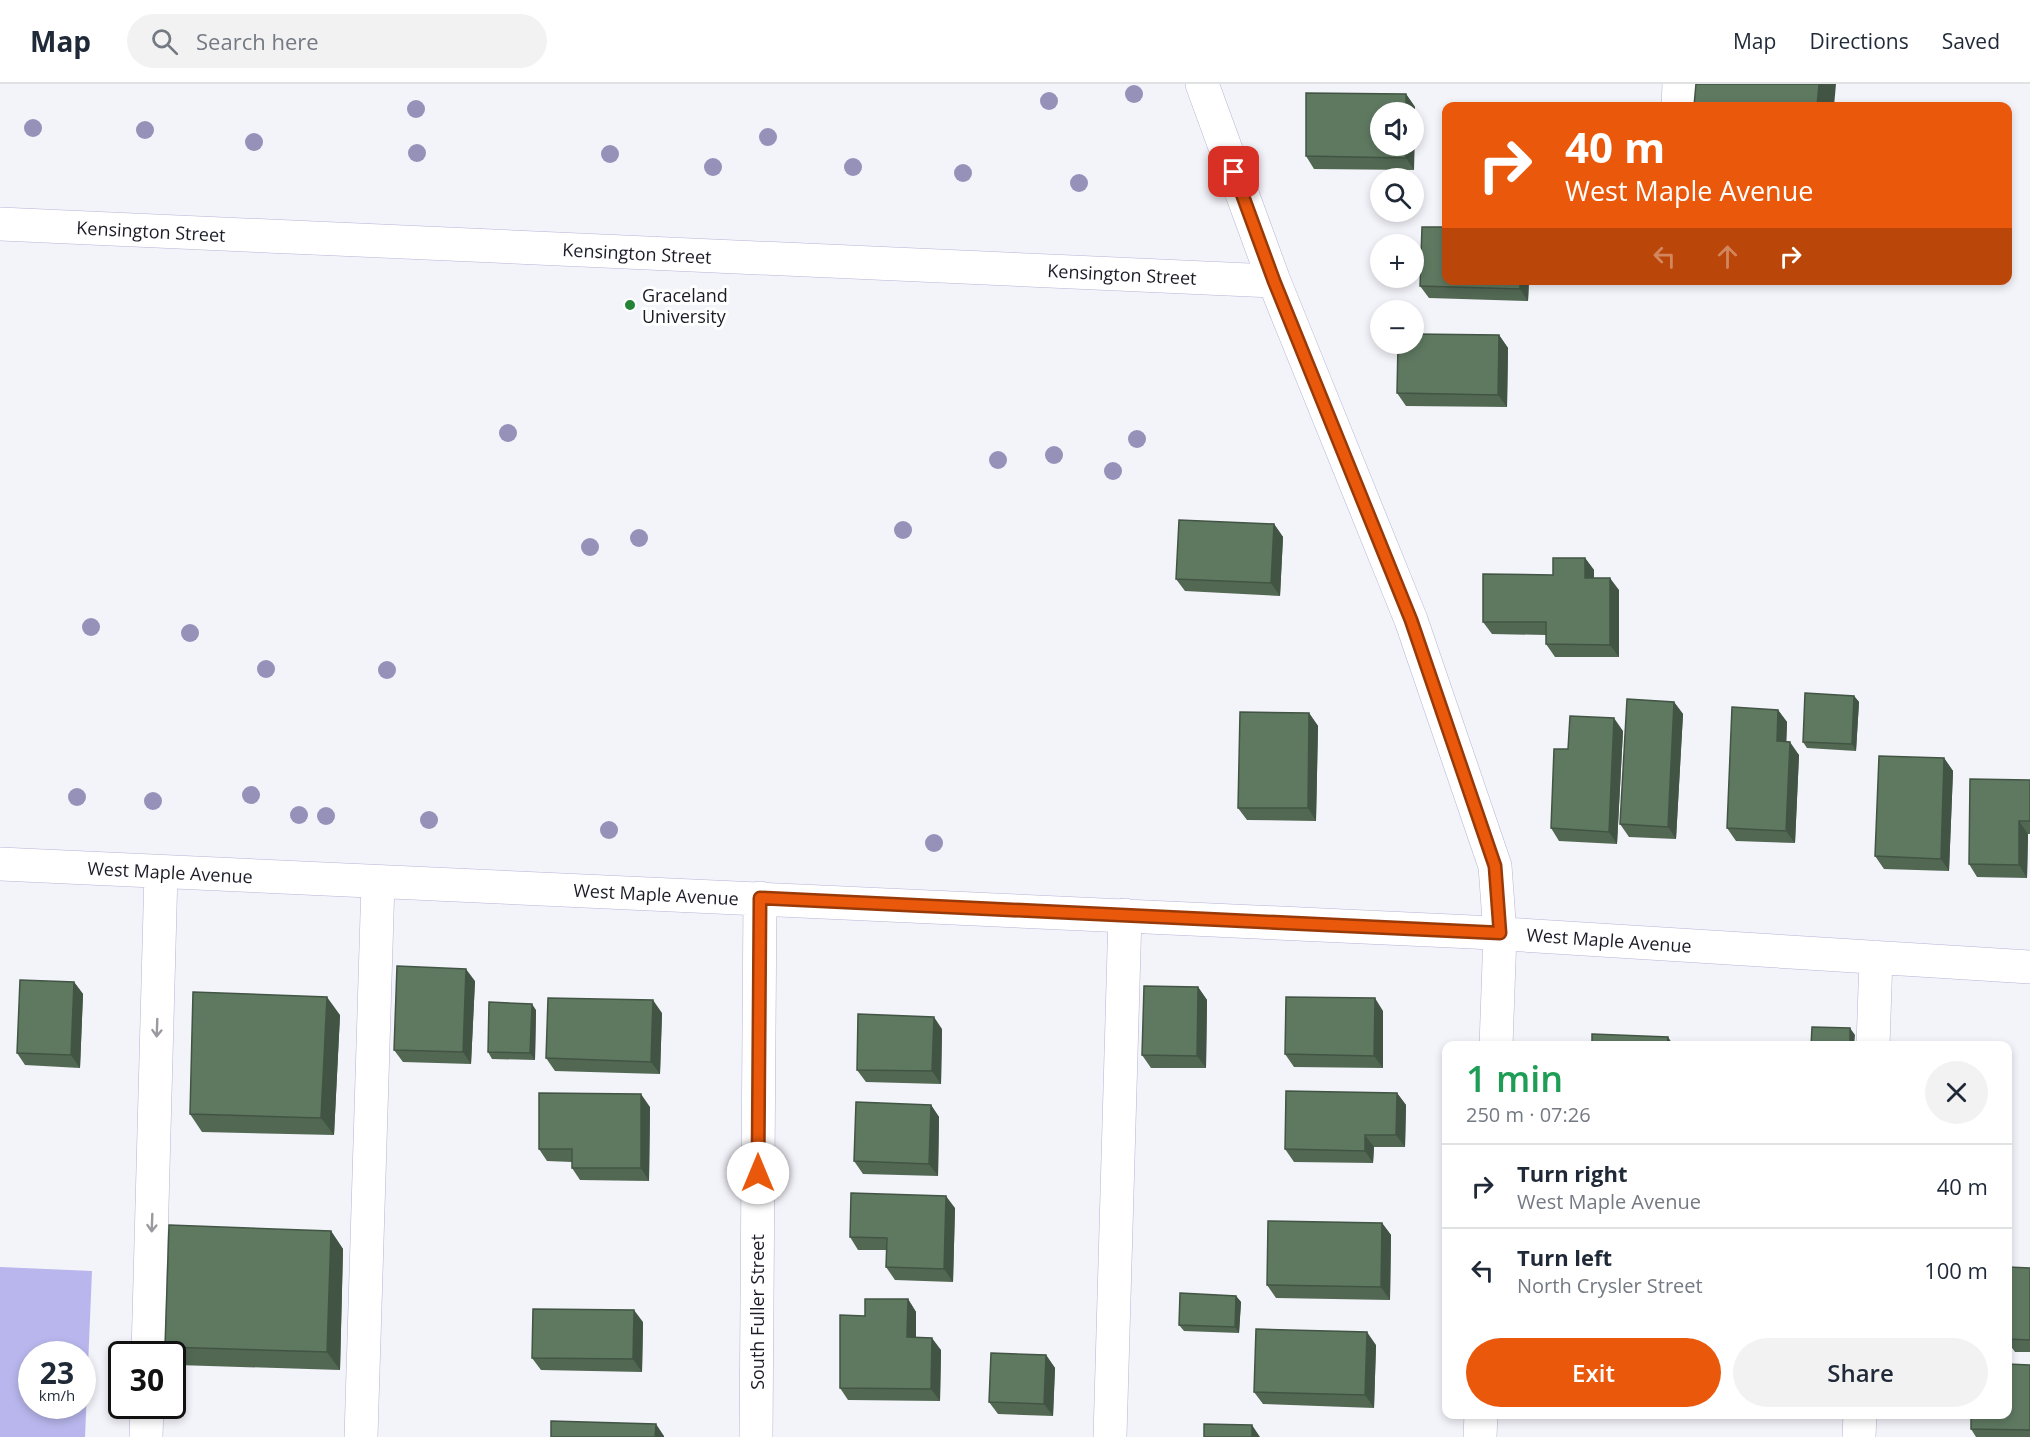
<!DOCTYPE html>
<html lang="en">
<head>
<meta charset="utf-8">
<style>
	body { margin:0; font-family:"Open Sans",sans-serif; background:#f2f2f3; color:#1f2937; height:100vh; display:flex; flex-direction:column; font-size:22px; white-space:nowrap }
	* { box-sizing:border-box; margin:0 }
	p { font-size:20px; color:#747a83 }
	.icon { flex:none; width:33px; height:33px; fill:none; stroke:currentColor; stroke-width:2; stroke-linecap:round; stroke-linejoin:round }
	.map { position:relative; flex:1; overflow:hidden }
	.side { position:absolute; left:1442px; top:957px; width:570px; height:378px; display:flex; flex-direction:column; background:#fff; border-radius:12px; box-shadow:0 3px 9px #0003 }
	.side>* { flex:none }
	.banner { position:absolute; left:1442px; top:18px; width:570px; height:183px; border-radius:12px; box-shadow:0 3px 9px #0003; background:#ea580c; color:#fff; overflow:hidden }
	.controls { position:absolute; left:1370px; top:18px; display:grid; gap:12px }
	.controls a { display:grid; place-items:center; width:54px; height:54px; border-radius:50%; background:#fff; box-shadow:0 3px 9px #0003; font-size:30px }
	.speed { position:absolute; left:18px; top:1257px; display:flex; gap:12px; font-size:30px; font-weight:700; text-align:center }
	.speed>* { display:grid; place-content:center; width:78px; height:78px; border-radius:50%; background:#fff; box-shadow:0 3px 9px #0003; line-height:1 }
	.speed small { font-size:15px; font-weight:400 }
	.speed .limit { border:3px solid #111; border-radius:9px; background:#fff; color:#111 }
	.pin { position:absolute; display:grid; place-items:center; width:51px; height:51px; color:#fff; margin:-26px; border-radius:12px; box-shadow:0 3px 9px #0006 }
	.me { position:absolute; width:66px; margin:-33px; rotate:0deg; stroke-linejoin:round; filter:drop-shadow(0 0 4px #0008) }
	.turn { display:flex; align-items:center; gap:21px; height:126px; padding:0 24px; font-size:27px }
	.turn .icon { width:78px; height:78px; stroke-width:2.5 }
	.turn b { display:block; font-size:42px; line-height:51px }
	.lanes { display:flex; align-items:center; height:57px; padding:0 24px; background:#0003; justify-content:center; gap:30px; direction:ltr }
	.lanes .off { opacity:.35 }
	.round { display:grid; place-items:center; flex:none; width:63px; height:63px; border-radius:32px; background:#f2f2f3 }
	.headline { display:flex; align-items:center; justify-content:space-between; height:102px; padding:0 24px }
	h1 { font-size:36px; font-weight:600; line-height:45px; color:#1e9e55 }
	.button { display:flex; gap:12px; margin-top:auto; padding:12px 24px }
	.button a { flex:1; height:69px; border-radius:36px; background:#ea580c; color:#fff; font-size:24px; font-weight:600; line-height:69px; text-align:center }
	.button a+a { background:#f2f2f3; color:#1f2937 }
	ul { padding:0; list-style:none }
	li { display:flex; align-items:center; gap:18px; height:84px; padding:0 24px; border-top:2px solid #e0e1e3 }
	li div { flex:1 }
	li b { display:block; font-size:22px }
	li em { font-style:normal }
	header { display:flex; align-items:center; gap:36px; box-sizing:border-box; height:84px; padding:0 30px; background:#fff; border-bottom:2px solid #e0e1e3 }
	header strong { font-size:28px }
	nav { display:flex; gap:33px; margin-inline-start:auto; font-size:21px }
	.search { width:420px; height:54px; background:#f2f2f3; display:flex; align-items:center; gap:15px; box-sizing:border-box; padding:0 21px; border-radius:33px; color:#747a83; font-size:22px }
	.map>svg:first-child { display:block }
	.forest { fill:#b8b6ec; fill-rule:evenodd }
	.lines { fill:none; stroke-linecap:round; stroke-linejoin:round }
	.minor-casing { stroke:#b5b4d6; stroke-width:34 }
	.minor { stroke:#fff; stroke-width:33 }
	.tree { fill:#9691b9 }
	.wall { fill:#526853 }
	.shaded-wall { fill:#425544 }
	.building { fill:#5f7961; stroke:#425544; stroke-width:1.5 }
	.oneway { stroke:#99999e }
	.route-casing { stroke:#983908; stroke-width:15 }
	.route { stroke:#ea580c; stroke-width:10 }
	.poi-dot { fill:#248436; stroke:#fff; stroke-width:2 }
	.labels { text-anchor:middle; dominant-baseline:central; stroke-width:6; stroke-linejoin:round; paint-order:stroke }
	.street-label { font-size:18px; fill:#1c1c28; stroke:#fff }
	.poi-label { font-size:18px; fill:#1c1c28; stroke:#fff; text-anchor:start }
</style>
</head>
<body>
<header>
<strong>Map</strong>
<div class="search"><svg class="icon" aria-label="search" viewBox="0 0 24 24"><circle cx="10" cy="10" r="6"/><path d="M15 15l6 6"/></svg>Search here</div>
<nav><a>Map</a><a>Directions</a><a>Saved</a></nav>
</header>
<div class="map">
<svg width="2030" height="1353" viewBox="0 0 2030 1353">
	<rect width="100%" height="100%" fill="#f3f3fa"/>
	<path class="forest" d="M 0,1183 L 92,1187 L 85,1353 L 0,1353 ZM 82,1270 L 82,1322 L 32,1322 L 32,1270 Z"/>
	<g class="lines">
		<defs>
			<path id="minor" d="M 1202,0 L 1274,197 L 1411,536 L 1495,782 L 1500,850 L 1496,962
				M 1678,22 L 1679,0
				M 0,140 L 1274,197
				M 0,780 L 1473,848 L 2030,883
				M 1873,962 L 1876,873
				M 148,1270 L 161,788
				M 146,1353 L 147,1322
				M 361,1353 L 378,798
				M 756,1353 L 760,814
				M 1110,1353 L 1125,831
				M 1480,1353 L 1481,1330
				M 1859,1353 L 1860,1330"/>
		</defs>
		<use href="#minor" class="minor-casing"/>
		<use href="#minor" class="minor"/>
	</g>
	<g class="tree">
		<circle cx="1134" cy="10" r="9"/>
		<circle cx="1049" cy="17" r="9"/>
		<circle cx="416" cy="25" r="9"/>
		<circle cx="33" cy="44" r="9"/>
		<circle cx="145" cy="46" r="9"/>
		<circle cx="768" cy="53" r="9"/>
		<circle cx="254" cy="58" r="9"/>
		<circle cx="417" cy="69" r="9"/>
		<circle cx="610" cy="70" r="9"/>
		<circle cx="713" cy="83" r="9"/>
		<circle cx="853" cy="83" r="9"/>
		<circle cx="963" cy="89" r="9"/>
		<circle cx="1079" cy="99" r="9"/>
		<circle cx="508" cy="349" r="9"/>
		<circle cx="1137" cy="355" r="9"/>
		<circle cx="1054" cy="371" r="9"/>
		<circle cx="998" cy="376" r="9"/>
		<circle cx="1113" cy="387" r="9"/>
		<circle cx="903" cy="446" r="9"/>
		<circle cx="639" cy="454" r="9"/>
		<circle cx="590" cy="463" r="9"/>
		<circle cx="91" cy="543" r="9"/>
		<circle cx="190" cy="549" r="9"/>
		<circle cx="266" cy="585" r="9"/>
		<circle cx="387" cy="586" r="9"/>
		<circle cx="251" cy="711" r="9"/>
		<circle cx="77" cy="713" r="9"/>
		<circle cx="153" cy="717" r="9"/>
		<circle cx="299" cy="731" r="9"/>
		<circle cx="326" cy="732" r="9"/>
		<circle cx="429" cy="736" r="9"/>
		<circle cx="609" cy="746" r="9"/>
		<circle cx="934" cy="759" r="9"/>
	</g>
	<path class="wall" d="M 1406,10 L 1415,23 L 1414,86 L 1314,85 L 1306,72 Z
		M 1529,196 L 1528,217 L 1429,214 L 1420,202 Z
		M 1499,251 L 1508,264 L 1507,323 L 1406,322 L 1397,309 Z
		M 1274,440 L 1283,453 L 1280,512 L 1185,507 L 1176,495 Z
		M 1585,474 L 1594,486 L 1594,494 L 1619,506 L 1619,573 L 1555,573 L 1546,560 L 1546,551 L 1492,550 L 1483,538 L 1553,491 Z
		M 1854,612 L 1859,618 L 1856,667 L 1807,664 L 1803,658 Z
		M 1674,618 L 1683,630 L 1676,755 L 1629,753 L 1620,740 Z
		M 1778,626 L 1787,638 L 1786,658 L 1799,671 L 1795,759 L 1736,757 L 1727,744 Z
		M 1309,629 L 1318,642 L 1316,737 L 1247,736 L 1238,724 Z
		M 1623,647 L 1617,760 L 1559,757 L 1551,744 Z
		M 1944,674 L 1953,687 L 1949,787 L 1884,785 L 1875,772 Z
		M 2030,696 L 2030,750 L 2028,750 L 2027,794 L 1977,793 L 1969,780 Z
		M 475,897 L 471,980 L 403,978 L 394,966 Z
		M 74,898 L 83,910 L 80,984 L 25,981 L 17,969 Z
		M 1198,903 L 1207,916 L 1206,984 L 1151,984 L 1142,971 Z
		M 536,926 L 535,976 L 492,975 L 488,968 Z
		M 1383,927 L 1383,984 L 1294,983 L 1285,970 Z
		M 662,929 L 660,990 L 555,987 L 546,974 Z
		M 340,931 L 334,1051 L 202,1048 L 190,1030 Z
		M 942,945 L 941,1000 L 866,998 L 857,986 Z
		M 1397,1009 L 1406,1021 L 1405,1063 L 1374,1063 L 1373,1079 L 1294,1078 L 1285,1065 Z
		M 931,1021 L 939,1033 L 938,1092 L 863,1090 L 854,1077 Z
		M 650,1023 L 649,1097 L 580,1096 L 572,1084 L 572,1078 L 547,1077 L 539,1065 Z
		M 955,1124 L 953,1198 L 895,1196 L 886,1183 L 887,1166 L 858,1166 L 850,1153 Z
		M 1382,1139 L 1391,1151 L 1390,1216 L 1276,1214 L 1267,1201 Z
		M 331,1147 L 343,1165 L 340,1286 L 177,1281 L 172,1275 L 172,1270 L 170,1270 L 165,1263 Z
		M 2030,1184 L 2030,1268 L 2015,1268 L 2007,1257 L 2007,1200 Z
		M 1236,1212 L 1241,1218 L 1239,1249 L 1184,1247 L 1179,1241 Z
		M 908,1215 L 916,1228 L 916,1253 L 941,1266 L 940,1317 L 848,1316 L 840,1304 L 865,1232 Z
		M 643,1238 L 642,1288 L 541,1286 L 532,1274 Z
		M 1376,1261 L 1374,1324 L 1263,1320 L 1254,1308 Z
		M 1046,1271 L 1055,1284 L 1053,1332 L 998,1330 L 989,1318 Z
		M 2030,1281 L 2030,1353 L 1976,1353 L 1971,1345 Z"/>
	<path class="shaded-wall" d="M 1819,0 L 1836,0 L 1834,22 L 1817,22 Z
		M 1406,10 L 1415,23 L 1414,86 L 1406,74 L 1406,62 L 1413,62 L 1413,28 L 1406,28 Z
		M 1520,196 L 1529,196 L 1528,217 L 1520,205 Z
		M 1499,251 L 1508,264 L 1507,323 L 1498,311 Z
		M 1274,440 L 1283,453 L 1280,512 L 1271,499 Z
		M 1585,474 L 1594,486 L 1594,506 L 1585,494 Z
		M 1610,494 L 1619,506 L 1619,573 L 1610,561 Z
		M 1854,612 L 1859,618 L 1856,667 L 1852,660 Z
		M 1674,618 L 1683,630 L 1676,755 L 1668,743 Z
		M 1778,626 L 1787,638 L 1786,670 L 1777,657 Z
		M 1309,629 L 1318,642 L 1316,737 L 1308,724 Z
		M 1614,634 L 1623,647 L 1617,760 L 1609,748 Z
		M 1790,658 L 1799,671 L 1795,759 L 1786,747 Z
		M 1944,674 L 1953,687 L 1949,787 L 1941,775 Z
		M 2019,737 L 2028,750 L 2027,794 L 2019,781 Z
		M 466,885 L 475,897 L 471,980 L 463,968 Z
		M 74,898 L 83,910 L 80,984 L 71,971 Z
		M 1198,903 L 1207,916 L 1206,984 L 1197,972 Z
		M 327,913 L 340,931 L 334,1051 L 321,1034 Z
		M 1375,914 L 1383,927 L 1383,984 L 1374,972 Z
		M 653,916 L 662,929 L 660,990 L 651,978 Z
		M 532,920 L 536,926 L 535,976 L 530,969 Z
		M 934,933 L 942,945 L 941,1000 L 932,987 Z
		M 1850,944 L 1855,951 L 1854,962 L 1850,962 Z
		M 1668,953 L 1674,962 L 1667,962 Z
		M 1397,1009 L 1406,1021 L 1405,1063 L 1396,1051 Z
		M 641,1010 L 650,1023 L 649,1097 L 641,1084 Z
		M 931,1021 L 939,1033 L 938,1092 L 929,1080 Z
		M 1365,1051 L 1374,1063 L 1373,1079 L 1365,1067 Z
		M 946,1112 L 955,1124 L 953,1198 L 944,1185 Z
		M 1382,1139 L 1391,1151 L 1390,1216 L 1381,1203 Z
		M 331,1147 L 343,1165 L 340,1286 L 327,1268 Z
		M 1236,1212 L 1241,1218 L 1239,1249 L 1235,1243 Z
		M 908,1215 L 916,1228 L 916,1265 L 907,1253 Z
		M 634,1226 L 643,1238 L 642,1288 L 633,1275 Z
		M 1367,1248 L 1376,1261 L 1374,1324 L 1365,1311 Z
		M 932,1254 L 941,1266 L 940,1317 L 931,1305 Z
		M 1046,1271 L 1055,1284 L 1053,1332 L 1044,1320 Z
		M 656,1340 L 664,1352 L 664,1353 L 655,1353 Z
		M 1252,1341 L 1260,1353 L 1252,1353 Z"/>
	<path class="building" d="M 1696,0 L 1819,0 L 1817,22 L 1694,22 Z
		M 1306,9 L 1406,10 L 1406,28 L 1380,28 L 1380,62 L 1406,62 L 1406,74 L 1306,72 Z
		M 1422,143 L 1446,143 L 1446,196 L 1520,196 L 1520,205 L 1420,202 Z
		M 1413,250 L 1499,251 L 1498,311 L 1397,309 L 1398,260 L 1413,260 Z
		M 1179,436 L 1274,440 L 1271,499 L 1176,495 Z
		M 1553,474 L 1585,474 L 1585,494 L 1610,494 L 1610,561 L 1546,560 L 1546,538 L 1483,538 L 1483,490 L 1553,491 Z
		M 1805,609 L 1854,612 L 1852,660 L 1803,658 Z
		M 1627,615 L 1674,618 L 1668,743 L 1620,740 Z
		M 1732,623 L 1778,626 L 1777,657 L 1790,658 L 1786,747 L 1727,744 Z
		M 1240,628 L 1309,629 L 1308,724 L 1238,724 Z
		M 1570,632 L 1614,634 L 1609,748 L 1551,744 L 1554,665 L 1568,665 Z
		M 1879,672 L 1944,674 L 1941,775 L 1875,772 Z
		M 1970,695 L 2030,696 L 2030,737 L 2019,737 L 2019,781 L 1969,780 Z
		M 397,882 L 466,885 L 463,968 L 394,966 Z
		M 20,896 L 74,898 L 71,971 L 17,969 Z
		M 1144,902 L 1198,903 L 1197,972 L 1142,971 Z
		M 193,908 L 327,913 L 321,1034 L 190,1030 Z
		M 1286,913 L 1375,914 L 1374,972 L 1285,970 Z
		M 548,914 L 653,916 L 651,978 L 546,974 Z
		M 489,918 L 532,920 L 530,969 L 488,968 Z
		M 858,930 L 934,933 L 932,987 L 857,986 Z
		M 1812,943 L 1850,944 L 1850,962 L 1811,962 Z
		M 1592,950 L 1668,953 L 1667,962 L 1592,962 Z
		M 1286,1007 L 1397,1009 L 1396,1051 L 1365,1051 L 1365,1067 L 1285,1065 Z
		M 539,1009 L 641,1010 L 641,1084 L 572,1084 L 572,1065 L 539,1065 Z
		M 856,1018 L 931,1021 L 929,1080 L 854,1077 Z
		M 851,1109 L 946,1112 L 944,1185 L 886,1183 L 887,1154 L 850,1153 Z
		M 1268,1137 L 1382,1139 L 1381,1203 L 1267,1201 Z
		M 169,1141 L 331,1147 L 327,1268 L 165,1263 Z
		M 2008,1183 L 2030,1184 L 2030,1256 L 2007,1255 Z
		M 1180,1209 L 1236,1212 L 1235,1243 L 1179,1241 Z
		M 865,1215 L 908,1215 L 907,1253 L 932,1254 L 931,1305 L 840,1304 L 840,1231 L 865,1232 Z
		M 533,1225 L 634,1226 L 633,1275 L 532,1274 Z
		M 1256,1245 L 1367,1248 L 1365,1311 L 1254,1308 Z
		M 991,1269 L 1046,1271 L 1044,1320 L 989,1318 Z
		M 2007,1280 L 2030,1281 L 2030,1346 L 1971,1345 L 1971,1330 L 2007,1330 Z
		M 551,1337 L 656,1340 L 655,1353 L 551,1353 Z
		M 1204,1340 L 1252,1341 L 1252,1353 L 1204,1353 Z"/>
	<defs><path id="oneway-shaft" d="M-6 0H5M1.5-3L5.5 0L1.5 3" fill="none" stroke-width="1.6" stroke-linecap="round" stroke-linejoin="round" transform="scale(1.5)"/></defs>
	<g class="oneway">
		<use href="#oneway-shaft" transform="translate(157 944) rotate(92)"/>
		<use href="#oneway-shaft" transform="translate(152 1139) rotate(92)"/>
	</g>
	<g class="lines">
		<defs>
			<path id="route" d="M 758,1089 L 760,814 L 1500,849 L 1495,782 L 1411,536 L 1274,197 L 1234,88"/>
		</defs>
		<use href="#route" class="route-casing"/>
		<use href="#route" class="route"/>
	</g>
	<circle class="poi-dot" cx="630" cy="221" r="6"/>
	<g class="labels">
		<g class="street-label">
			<text transform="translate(151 147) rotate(3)">Kensington Street</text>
			<text transform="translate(637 169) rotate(3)">Kensington Street</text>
			<text transform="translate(1122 190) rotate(3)">Kensington Street</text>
			<text transform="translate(170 788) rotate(3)">West Maple Avenue</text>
			<text transform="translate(656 810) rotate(3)">West Maple Avenue</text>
			<text transform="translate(1609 856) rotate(4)">West Maple Avenue</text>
			<text transform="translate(757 1228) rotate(-90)">South Fuller Street</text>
		</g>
		<g class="poi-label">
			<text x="642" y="211">Graceland<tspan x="642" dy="21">University</tspan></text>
		</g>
	</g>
</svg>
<div class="controls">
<a><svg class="icon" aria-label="sound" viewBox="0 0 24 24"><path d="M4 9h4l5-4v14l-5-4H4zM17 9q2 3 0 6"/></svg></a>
<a><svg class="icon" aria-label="search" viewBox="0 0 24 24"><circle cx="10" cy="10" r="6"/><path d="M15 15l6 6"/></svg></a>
<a>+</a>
<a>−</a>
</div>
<div class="speed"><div>23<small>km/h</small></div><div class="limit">30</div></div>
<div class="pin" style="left:1234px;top:88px;background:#d93025"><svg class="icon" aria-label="arrive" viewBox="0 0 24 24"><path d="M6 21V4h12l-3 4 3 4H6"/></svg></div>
<svg class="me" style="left:758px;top:1089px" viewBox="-20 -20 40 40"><circle r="19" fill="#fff"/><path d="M0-13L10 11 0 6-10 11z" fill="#ea580c"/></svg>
<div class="banner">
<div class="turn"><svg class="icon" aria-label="right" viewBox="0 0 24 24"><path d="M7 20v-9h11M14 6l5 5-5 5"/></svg><div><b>40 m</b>West Maple Avenue</div></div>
<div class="lanes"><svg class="icon off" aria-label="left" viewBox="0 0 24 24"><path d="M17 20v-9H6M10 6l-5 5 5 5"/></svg><svg class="icon off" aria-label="ahead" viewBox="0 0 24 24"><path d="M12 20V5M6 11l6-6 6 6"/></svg><svg class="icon" aria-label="right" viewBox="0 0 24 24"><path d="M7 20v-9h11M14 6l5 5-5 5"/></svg></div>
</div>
<section class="side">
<div class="headline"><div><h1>1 min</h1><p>250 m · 07:26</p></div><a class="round"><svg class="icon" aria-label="close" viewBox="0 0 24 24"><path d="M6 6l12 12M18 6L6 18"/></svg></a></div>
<ul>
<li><svg class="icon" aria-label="right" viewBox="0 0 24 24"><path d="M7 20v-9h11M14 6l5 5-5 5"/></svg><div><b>Turn right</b><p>West Maple Avenue</p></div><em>40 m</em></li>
<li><svg class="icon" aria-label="left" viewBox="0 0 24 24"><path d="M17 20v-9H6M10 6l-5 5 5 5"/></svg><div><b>Turn left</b><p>North Crysler Street</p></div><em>100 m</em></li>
</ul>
<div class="button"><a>Exit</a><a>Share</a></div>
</section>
</div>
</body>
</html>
